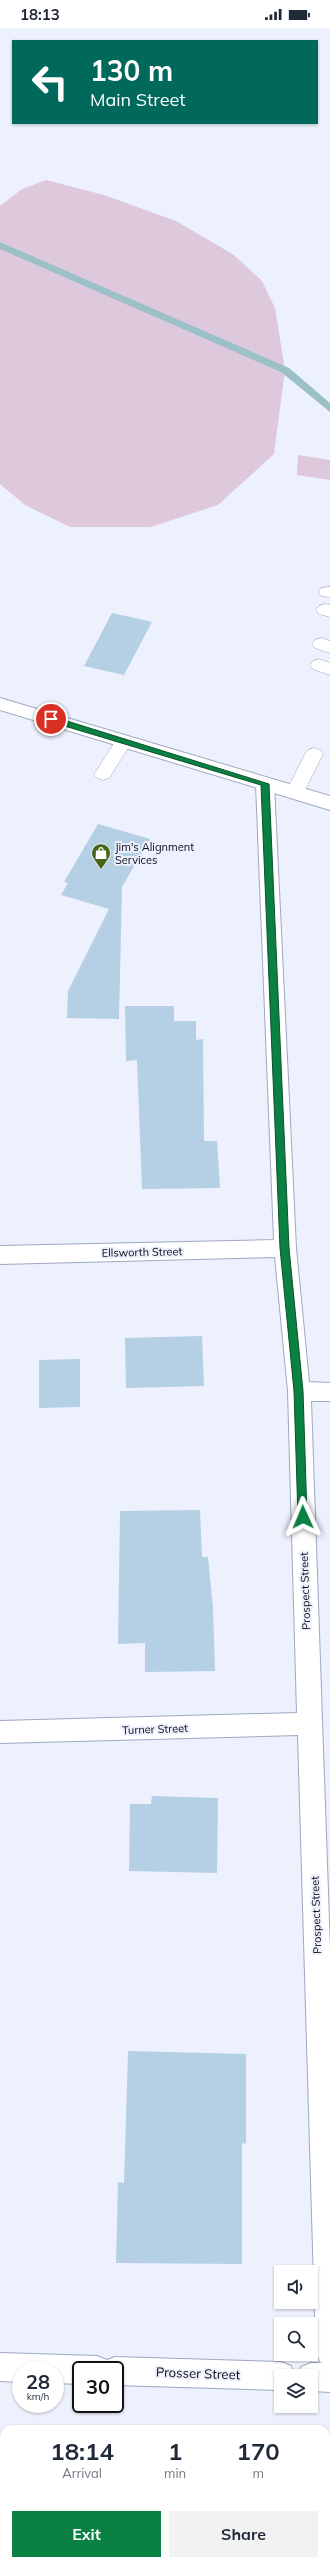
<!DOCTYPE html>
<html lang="en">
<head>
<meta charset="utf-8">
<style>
	body { margin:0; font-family:Mulish,sans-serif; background:#f2f2f3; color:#1f2937; height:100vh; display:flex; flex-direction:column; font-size:15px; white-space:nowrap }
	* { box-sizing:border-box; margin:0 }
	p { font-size:13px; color:#747a83 }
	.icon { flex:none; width:22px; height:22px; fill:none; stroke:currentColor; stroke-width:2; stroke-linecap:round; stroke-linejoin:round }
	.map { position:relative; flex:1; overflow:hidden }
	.drawer { position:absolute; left:0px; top:2397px; width:330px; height:140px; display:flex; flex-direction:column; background:#fff; border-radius:12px 12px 0 0; box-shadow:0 1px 3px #0004 }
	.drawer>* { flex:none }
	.guide { position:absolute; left:12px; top:12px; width:306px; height:84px; border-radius:0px; box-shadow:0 1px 3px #0004; background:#00695c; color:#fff; overflow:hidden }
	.buttons { position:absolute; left:274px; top:2237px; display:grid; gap:8px }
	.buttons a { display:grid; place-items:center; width:44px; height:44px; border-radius:0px; background:#fff; box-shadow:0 1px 3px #0004; font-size:20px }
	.speed { position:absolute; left:12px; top:2333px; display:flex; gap:8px; font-size:20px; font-weight:700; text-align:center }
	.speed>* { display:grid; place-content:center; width:52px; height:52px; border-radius:50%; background:#fff; box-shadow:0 1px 3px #0004; line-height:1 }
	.speed small { font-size:10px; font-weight:400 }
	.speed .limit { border:2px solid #111; border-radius:6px; background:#fff; color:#111 }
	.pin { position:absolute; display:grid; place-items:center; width:34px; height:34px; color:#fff; margin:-17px; border:2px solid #fff; border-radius:50%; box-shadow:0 1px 4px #0007 }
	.me { position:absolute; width:44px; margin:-22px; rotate:359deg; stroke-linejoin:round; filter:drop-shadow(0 0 3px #0008) }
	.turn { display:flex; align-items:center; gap:14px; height:84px; padding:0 12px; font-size:18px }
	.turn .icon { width:52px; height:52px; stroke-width:2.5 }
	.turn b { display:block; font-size:28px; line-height:34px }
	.eta { display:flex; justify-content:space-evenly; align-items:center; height:68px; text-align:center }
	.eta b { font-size:24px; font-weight:700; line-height:28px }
	.primary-button { display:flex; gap:8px; margin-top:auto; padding:8px 12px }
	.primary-button a { flex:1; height:46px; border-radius:0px; background:#0b8043; color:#fff; font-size:16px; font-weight:700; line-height:46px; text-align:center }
	.primary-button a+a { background:#f2f2f3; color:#1f2937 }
	.status { display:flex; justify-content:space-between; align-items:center; height:28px; padding:0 20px; background:#fff; direction:ltr }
	.status svg { height:11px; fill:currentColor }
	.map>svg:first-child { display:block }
	.green { fill:#dec8dc }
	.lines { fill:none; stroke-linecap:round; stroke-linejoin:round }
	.stream { fill:#9bc0c8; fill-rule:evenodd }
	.building { fill:#b5cfe4 }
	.lane-casing { stroke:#9fa8c3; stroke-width:1 }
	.street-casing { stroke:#9fa8c3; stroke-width:2 }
	.secondary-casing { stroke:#9fa8c3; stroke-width:2 }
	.lane { fill:#fff; fill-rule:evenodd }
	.street { fill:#fff; fill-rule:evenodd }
	.secondary { fill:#fff; fill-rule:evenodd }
	.route { fill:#0b8043; stroke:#07532c }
	.labels { text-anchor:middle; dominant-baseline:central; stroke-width:4; stroke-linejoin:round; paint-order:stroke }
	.poi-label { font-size:11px; fill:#090b15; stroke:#edf1fd; text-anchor:start }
	.street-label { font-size:11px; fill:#090b15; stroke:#edf1fd }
	.near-street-label { font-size:13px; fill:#090b15; stroke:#edf1fd }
</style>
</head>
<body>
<div class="status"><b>18:13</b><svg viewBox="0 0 49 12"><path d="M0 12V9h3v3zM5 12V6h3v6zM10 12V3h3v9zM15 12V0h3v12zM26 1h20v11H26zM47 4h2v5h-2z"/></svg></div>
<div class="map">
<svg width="330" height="2537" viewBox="0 0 330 2537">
	<rect width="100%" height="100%" fill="#edf1fd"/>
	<path class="green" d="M 46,152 L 104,167 L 176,193 L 234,227 L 262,253 L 275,280 L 285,342 L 274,426 L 218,477 L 151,499 L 70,499 L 25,477 L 0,456 L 0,178 L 22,161 Z
		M 298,427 L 330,432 L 330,452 L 297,447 Z"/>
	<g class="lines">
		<path class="stream" d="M 0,214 L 289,340 L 330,375 L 330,384 L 281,344 L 0,221 Z"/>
	</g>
	<path class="building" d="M 112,585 L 152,594 L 124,647 L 84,638 Z
		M 98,796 L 150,811 L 122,859 L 119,991 L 67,990 L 68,963 L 109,881 L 61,867 L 68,855 L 64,854 Z
		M 125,978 L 174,978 L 174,993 L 196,993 L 196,1012 L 203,1011 L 204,1113 L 217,1113 L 220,1160 L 142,1161 L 137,1032 L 126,1033 Z
		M 202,1308 L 204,1358 L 126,1360 L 125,1310 Z
		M 80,1331 L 80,1379 L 39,1380 L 39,1332 Z
		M 200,1482 L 202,1529 L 208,1529 L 213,1580 L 215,1643 L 145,1644 L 145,1615 L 118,1616 L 120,1483 Z
		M 152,1768 L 218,1770 L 217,1845 L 129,1843 L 130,1776 L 151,1776 Z
		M 128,2023 L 246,2026 L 246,2116 L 242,2115 L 242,2236 L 116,2235 L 118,2154 L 124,2155 Z"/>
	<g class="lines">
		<defs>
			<path id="lane" d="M 330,559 L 330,569 L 321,568 L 319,564 L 321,560 Z
				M 325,576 L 330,577 L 330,589 L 319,586 L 316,582 L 319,578 Z
				M 321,610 L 330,613 L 330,625 L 315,620 L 312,616 L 315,612 Z
				M 319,631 L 330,635 L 330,647 L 313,641 L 310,637 L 313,633 Z
				M 124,707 L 130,709 L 133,713 L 130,717 L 109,750 L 103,752 L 97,750 L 94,746 L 97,742 L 118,709 Z
				M 314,720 L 320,722 L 323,726 L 304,764 L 301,768 L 295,770 L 289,768 L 286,764 L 305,726 L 308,722 Z"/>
			<path id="street" d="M 265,750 L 272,751 L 274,756 L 296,1220 L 309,1354 L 330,1355 L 330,1373 L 311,1373 L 330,1922 L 330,2364 L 311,2363 L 311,2348 L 297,2348 L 301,2339 L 311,2335 L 323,2335 L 320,2334 L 316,2324 L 298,1707 L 0,1715 L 0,1693 L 297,1685 L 288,1363 L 275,1229 L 0,1236 L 0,1218 L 274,1212 L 256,756 L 258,751 Z
				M 0,2325 L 97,2328 L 107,2332 L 115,2329 L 281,2334 L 291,2338 L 295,2348 L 281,2348 L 281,2362 L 115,2357 L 115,2342 L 81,2342 L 81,2356 L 55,2355 L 55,2342 L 21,2342 L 21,2354 L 0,2353 Z"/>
			<path id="secondary" d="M 0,670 L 330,768 L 330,782 L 0,682 Z"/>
		</defs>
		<use href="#lane" class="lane-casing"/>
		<use href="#street" class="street-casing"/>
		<use href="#secondary" class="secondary-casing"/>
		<use href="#lane" class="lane"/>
		<use href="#street" class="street"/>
		<use href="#secondary" class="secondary"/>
	</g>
	<path class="route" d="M 51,688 L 269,756 L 289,1220 L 303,1363 L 307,1489 L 303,1493 L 298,1489 L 294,1363 L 280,1220 L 261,757 L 48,693 L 47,691 Z"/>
	<defs>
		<symbol id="shop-pin" viewBox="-11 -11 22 30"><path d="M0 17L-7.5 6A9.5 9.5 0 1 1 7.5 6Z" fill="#486416" stroke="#edf1fd"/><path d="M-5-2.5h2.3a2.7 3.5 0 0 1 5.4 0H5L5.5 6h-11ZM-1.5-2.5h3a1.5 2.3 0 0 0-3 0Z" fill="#fff"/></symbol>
	</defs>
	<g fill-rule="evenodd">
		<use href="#shop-pin" x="90" y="814" width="22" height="30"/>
	</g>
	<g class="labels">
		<g class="poi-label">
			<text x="115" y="819">Jim's Alignment<tspan x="115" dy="13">Services</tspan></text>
		</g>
		<g class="street-label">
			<text transform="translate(142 1224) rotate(-1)">Ellsworth Street</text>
			<text transform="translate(305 1563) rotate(-92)">Prospect Street</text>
			<text transform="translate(155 1701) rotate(-2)">Turner Street</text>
			<text transform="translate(316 1887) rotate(-92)">Prospect Street</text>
		</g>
		<g class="near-street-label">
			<text transform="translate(198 2345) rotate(2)">Prosser Street</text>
		</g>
	</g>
</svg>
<div class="buttons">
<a><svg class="icon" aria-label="sound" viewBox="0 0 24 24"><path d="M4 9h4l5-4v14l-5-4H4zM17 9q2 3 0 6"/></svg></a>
<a><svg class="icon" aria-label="search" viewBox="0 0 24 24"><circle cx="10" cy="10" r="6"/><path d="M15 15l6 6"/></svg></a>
<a><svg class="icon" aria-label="layers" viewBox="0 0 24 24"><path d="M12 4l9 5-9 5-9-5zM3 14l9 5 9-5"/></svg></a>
</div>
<div class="speed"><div>28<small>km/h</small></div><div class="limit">30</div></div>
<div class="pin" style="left:51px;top:691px;background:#d93025"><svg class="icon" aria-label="arrive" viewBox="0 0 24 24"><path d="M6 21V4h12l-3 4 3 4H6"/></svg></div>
<svg class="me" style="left:303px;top:1489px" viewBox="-20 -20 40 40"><path d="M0-17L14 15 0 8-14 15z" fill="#0b8043" stroke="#fff" stroke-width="4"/></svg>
<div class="guide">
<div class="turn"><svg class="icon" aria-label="left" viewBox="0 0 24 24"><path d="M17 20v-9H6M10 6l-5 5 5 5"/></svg><div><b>130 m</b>Main Street</div></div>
</div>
<section class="drawer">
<div class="eta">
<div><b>18:14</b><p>Arrival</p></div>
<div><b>1</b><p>min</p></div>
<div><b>170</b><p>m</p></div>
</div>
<div class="primary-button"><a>Exit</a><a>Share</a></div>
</section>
</div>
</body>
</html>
